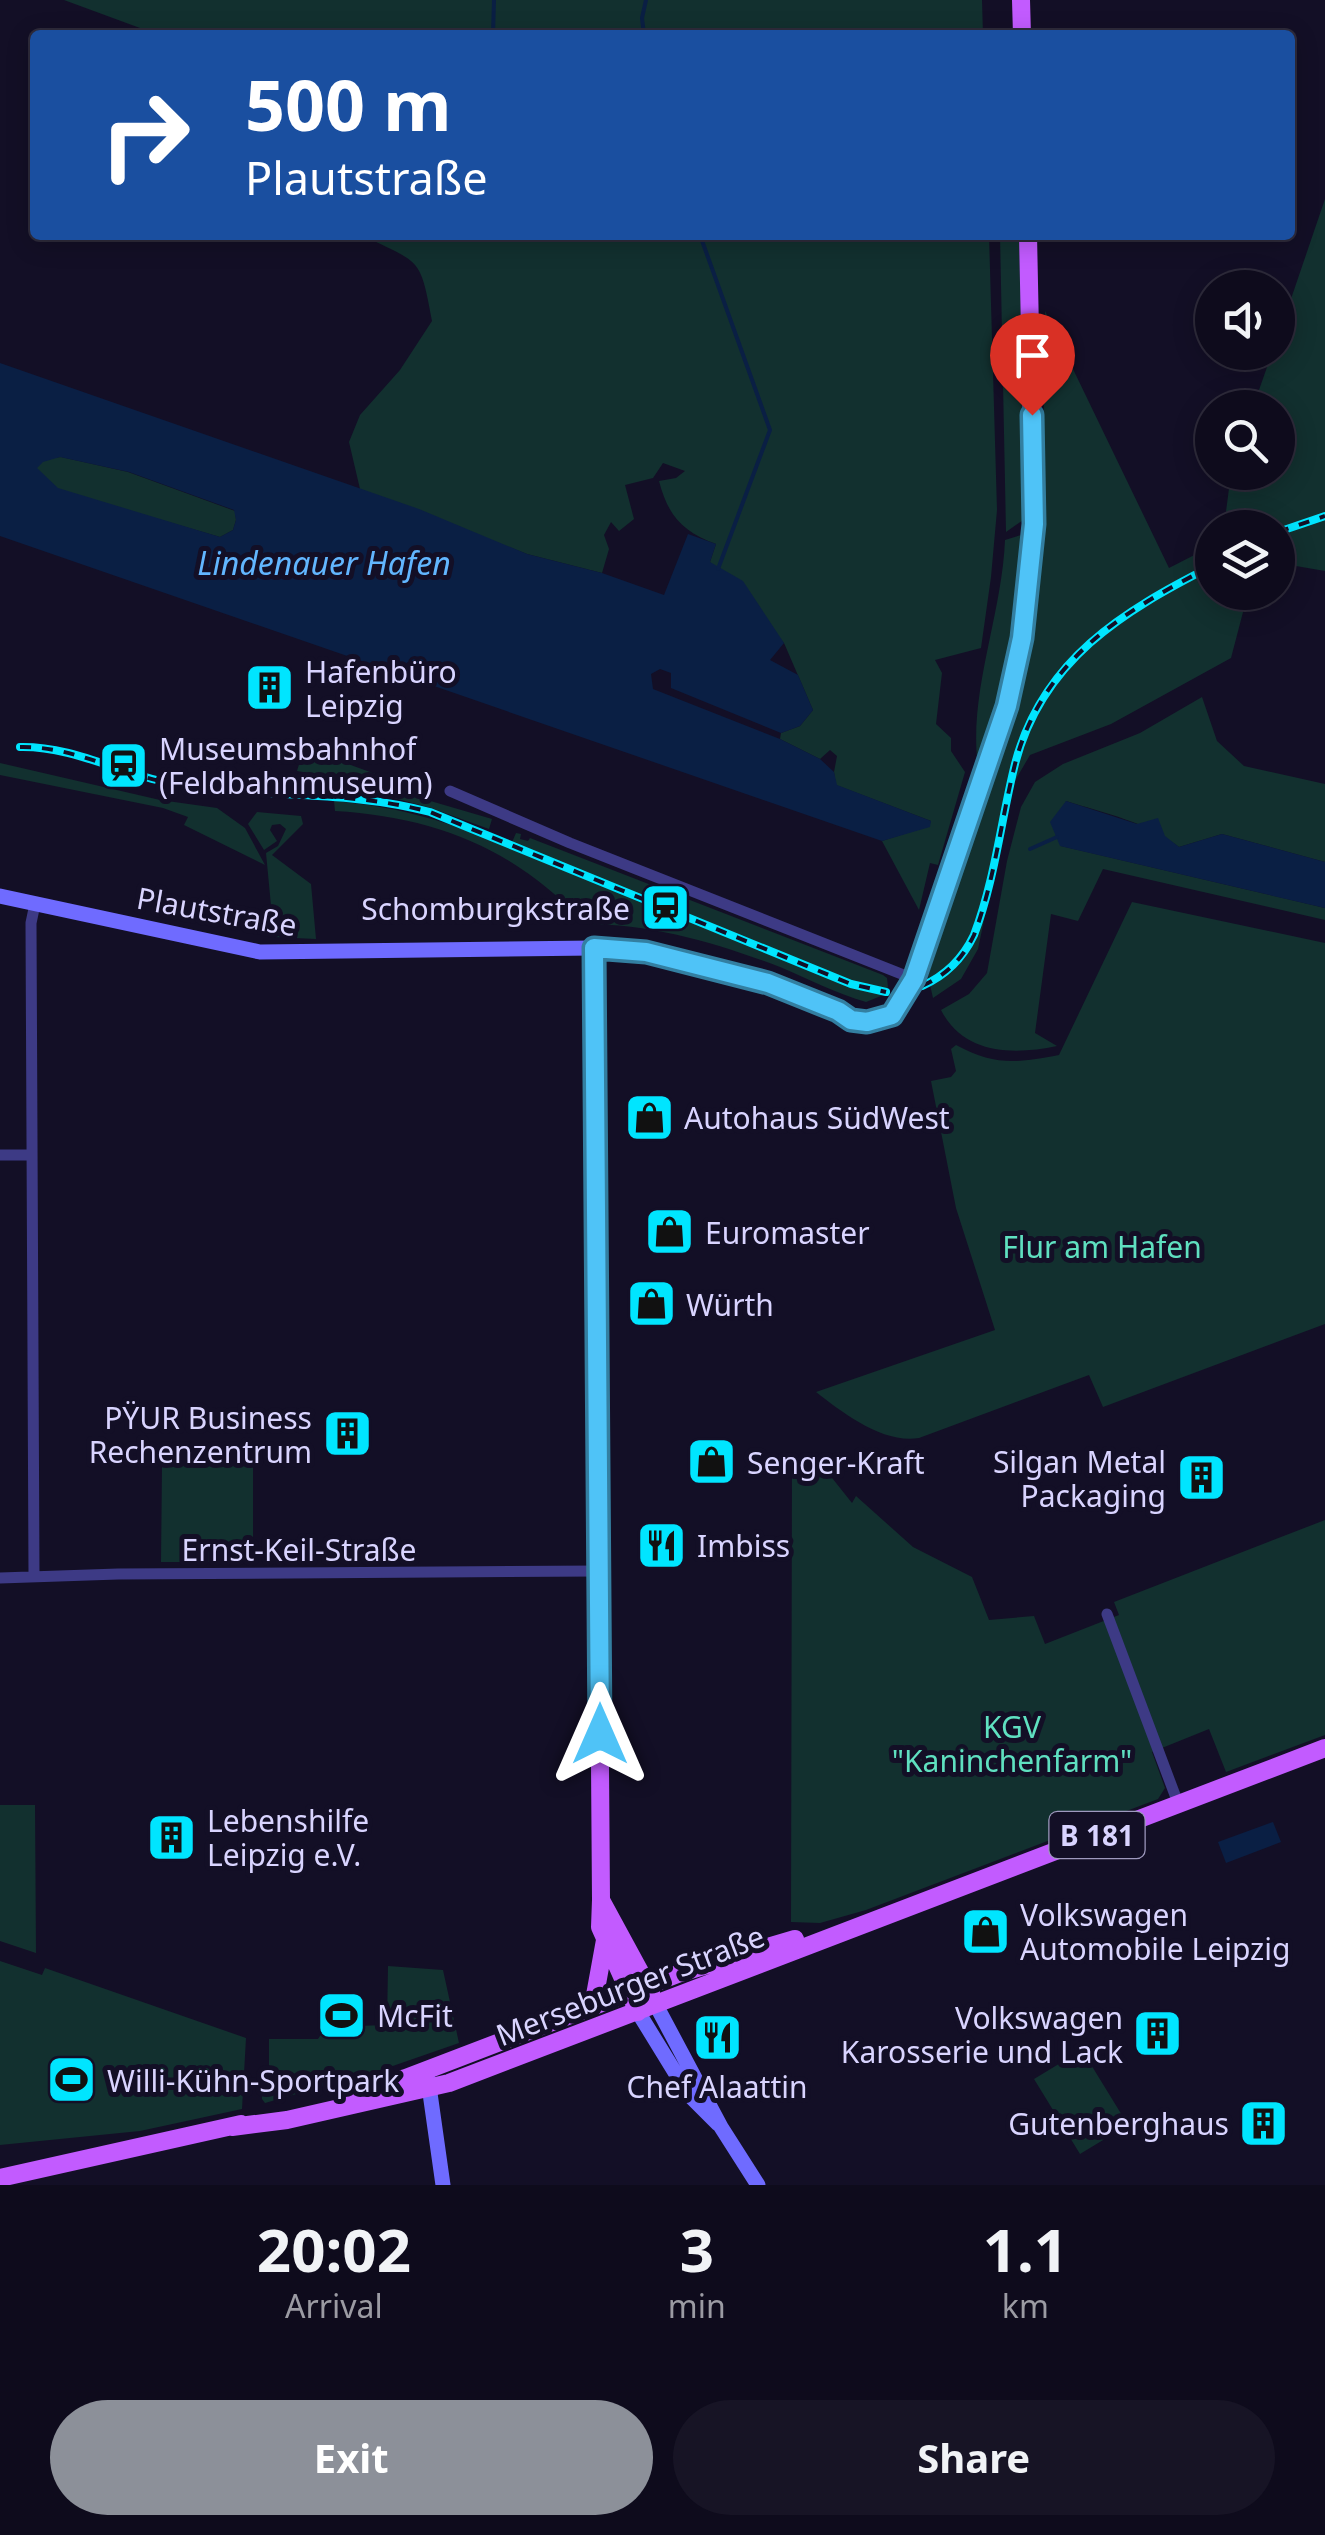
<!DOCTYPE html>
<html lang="en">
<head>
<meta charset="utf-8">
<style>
	body { margin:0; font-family:"Noto Sans",sans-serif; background:#171425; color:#f1f3f6; height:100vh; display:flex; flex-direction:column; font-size:38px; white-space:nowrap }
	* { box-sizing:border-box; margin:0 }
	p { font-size:32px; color:#9b9ba3 }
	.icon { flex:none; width:55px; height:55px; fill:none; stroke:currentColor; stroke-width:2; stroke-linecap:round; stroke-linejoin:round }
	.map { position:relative; height:2185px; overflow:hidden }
	.panel { display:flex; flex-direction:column; background:#0e0b1c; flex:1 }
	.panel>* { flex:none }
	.hud { position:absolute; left:30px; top:30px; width:1265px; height:210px; border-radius:10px; box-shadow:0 5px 25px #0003,0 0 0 2px #2e2b3b; background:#1a4fa0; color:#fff; overflow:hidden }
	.fabs { position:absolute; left:1195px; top:270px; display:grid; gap:20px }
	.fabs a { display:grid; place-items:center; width:100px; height:100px; border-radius:50%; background:#0e0b1c; box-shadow:0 5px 25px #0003,0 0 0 2px #2e2b3b; font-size:50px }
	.pin { position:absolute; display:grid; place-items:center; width:85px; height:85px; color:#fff; margin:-102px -42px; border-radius:50% 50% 50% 0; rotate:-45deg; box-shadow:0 0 10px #0007 }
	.pin .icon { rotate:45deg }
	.me { position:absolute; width:110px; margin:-55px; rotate:0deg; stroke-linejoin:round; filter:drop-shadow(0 0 8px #0008) }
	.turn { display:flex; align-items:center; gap:35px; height:210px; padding:0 50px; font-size:45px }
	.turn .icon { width:130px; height:130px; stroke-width:2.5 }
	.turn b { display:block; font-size:70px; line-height:85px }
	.eta { display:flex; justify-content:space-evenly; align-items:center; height:170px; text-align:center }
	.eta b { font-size:60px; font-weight:700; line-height:70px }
	.button { display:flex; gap:20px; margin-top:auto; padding:20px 50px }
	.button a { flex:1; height:115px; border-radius:60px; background:#8c9099; color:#fff; font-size:40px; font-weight:700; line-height:115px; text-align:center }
	.button a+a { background:#171425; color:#f1f3f6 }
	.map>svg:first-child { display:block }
	.green { fill:#12302f }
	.water { fill:#0a1f44; fill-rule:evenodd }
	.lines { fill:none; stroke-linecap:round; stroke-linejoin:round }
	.stream { stroke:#0a1f44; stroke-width:4 }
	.street { stroke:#3d3a85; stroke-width:11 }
	.secondary { stroke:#6f6bff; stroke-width:15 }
	.primary { stroke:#c25bff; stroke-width:18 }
	.rail-casing { stroke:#00e5ff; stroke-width:8 }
	.rail { stroke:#130f26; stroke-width:4; stroke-dasharray:11; stroke-linecap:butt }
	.primary-bridge { stroke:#c25bff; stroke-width:18 }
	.route-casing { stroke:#337fa1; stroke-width:25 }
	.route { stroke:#4fc3f7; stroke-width:18 }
	.labels { text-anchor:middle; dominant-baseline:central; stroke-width:10; stroke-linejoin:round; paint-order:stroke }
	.shield { fill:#130f26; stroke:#9e99be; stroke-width:2.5 }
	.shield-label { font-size:28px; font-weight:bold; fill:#d9d4ff }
	.poi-label { font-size:30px; fill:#d9d4ff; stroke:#130f26; text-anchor:start }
	.street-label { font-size:30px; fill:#d9d4ff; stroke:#130f26 }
	.park-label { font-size:30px; fill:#5fe0c0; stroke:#130f26 }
	.water-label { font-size:32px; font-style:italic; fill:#62b6ff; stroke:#130f26 }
</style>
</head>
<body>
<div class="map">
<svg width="1325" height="2185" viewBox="0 0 1325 2185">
	<rect width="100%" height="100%" fill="#130f26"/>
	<path class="green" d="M 64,0 L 982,0 L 983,35 L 159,35 Z
		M 1325,199 L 1325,571 L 1296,566 L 1278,576 L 1278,528 L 1224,527 L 1231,473 L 1278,472 L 1278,408 L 1253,407 L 1272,353 L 1278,352 L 1278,337 Z
		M 362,235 L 989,235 L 997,510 L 991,577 L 981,648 L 935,660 L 942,673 L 936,724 L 951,738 L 951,751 L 965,772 L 938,865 L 930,863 L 919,910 L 882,841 L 929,826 L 931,821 L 836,785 L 834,772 L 837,756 L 830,750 L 820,759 L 780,739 L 781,733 L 800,726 L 813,710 L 784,643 L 710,562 L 716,544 C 683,532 668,516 659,481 L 676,478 L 685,471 L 663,463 L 653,478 L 625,485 L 634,519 L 619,531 L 611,522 L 604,535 L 609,549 L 602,573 L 527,554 L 360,489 L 349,442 L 360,415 L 400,370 L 432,321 C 420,255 420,264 362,235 Z
		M 1000,235 L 1021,235 L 1026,518 L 1006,532 Z
		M 1045,311 L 1169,568 L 1212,546 L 1212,592 L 1248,593 L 1231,658 L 1111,724 L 1030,755 L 1012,786 L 978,949 L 961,979 L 933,998 L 928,976 L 1012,720 L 1042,549 Z
		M 61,457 L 128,472 L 235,511 L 236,520 L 233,530 L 220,537 L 0,473 L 10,462 Z
		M 1021,535 C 1025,614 1003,691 978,767 C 968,693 1002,616 1005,540 Z
		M 1202,697 L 1217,741 L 1244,766 L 1325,784 L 1325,862 L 1222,834 L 1179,847 C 1147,822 1104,813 1066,801 L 1061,846 L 1325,908 L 1325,920 L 1103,869 L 1078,921 L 1051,914 L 1035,1033 L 1057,1046 C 1014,1055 964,1055 941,1010 L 969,994 L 987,973 L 1007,861 L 1021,807 L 1035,782 L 1063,764 L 1140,733 Z
		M 304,748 L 392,780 L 410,795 L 492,819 L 489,829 L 431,808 L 379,794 L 339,778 L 297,771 Z
		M 0,763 L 160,800 L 217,808 L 245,828 L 265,865 L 184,825 L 188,817 L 163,808 L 0,775 Z
		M 334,801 C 402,807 448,822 510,847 L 516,833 L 521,834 L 520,839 L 528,841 L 530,838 L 883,975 L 887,978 L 888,987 L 881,996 L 866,1002 C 836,993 808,979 780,967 C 717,943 652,924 585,924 C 516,849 436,817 335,811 Z
		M 257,812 L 301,816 L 303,824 L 272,855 L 311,884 L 316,939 L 274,937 L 266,853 L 278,846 L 286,829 L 280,824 L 272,825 L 270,830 L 277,841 L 264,850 L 248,824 Z
		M 1132,902 L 1325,943 L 1325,1324 L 1103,1407 L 1089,1375 L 919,1438 C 883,1444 843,1413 816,1392 L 995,1330 L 956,1208 L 931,1081 L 951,1077 L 956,1071 L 951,1049 L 956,1045 C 995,1066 1016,1063 1059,1055 Z
		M 792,1459 L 817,1459 L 852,1503 L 856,1496 L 913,1547 L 972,1577 L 989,1620 L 1034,1616 L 1045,1644 L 1119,1615 L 1114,1602 L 1325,1520 L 1325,1735 L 1226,1772 L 1209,1729 L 1152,1752 L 1165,1788 L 1158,1799 L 866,1910 L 820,1923 L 791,1922 Z
		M 162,1466 L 253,1466 L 253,1562 L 161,1562 Z
		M 0,1805 L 35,1805 L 36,1953 L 0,1941 Z
		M 0,1961 L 42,1975 L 45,1968 L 246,2038 L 242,2109 L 140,2131 L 0,2145 Z
		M 388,1966 L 443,1970 L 459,2043 L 387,2068 L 265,2103 L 262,2099 L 261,2075 L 269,2073 L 269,2039 L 318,2039 L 326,2027 L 387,2025 Z
		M 1082,2050 L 1128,2125 L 1080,2154 L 1034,2079 Z"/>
	<path class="water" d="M 0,363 L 419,509 L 527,554 L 602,573 L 664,595 L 688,534 L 716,544 L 710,562 L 743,581 L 784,643 L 770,660 L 798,675 L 813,710 L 800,726 L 781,733 L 671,688 L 671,673 L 660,669 L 651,674 L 653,689 L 780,739 L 820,759 L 834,772 L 837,785 L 931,821 L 930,827 L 882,841 L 0,536 ZM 60,457 L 129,472 L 234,510 L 236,520 L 233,530 L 220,537 L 58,488 L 37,468 L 43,462 Z
		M 1066,801 L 1137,824 L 1158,818 L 1165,836 L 1179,847 L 1222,834 L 1325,862 L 1325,908 L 1060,846 L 1050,822 Z
		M 1273,1822 L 1281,1842 L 1226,1863 L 1218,1842 Z"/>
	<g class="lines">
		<path class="stream" d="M 493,35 L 494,0
			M 644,35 L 642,18 L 646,0
			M 700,235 L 770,430 L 718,569
			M 1030,849 L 1057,837"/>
		<path class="street" d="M 450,791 L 570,843 L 914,979
			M 0,1155 L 31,1155
			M 34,1576 L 31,923 L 35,904
			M 0,1578 L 118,1574 L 599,1571
			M 1107,1614 L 1178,1803"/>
		<path class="secondary" d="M 0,896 L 260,952 L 594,948
			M 656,2005 L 721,2127 L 758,2185
			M 638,2012 L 689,2095 L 718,2124
			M 428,2079 L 443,2185"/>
		<path class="primary" d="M 1021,0 L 1022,35
			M 911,984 L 1007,706 L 1022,638 L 1034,523 L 1028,235
			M 601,1900 L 651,1992
			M 589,2008 L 595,1995 L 605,1940
			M 638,2012 L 600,1927 L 601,1900 L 594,948 L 646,952 L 768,983 L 839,1011 L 851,1020 L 867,1022 L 892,1015 L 906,994
			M 348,2095 L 406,2078 L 680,1973 L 795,1939
			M 232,2127 L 287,2120 L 449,2083 L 1325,1748
			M 0,2178 L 241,2124"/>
		<defs>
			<path id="rail" d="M 1278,532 L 1325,516
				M 20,747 C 73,746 118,773 169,783 C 256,799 345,789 430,812 L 851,984 L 886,992
				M 922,986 C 947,975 963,958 974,935 C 995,880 1001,820 1015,764 C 1042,660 1123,611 1212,566"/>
		</defs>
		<use href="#rail" class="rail-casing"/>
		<use href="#rail" class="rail"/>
		<path class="primary-bridge" d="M 906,994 L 911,984"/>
	</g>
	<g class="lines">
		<defs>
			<path id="route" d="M 600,1734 L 594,948 L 646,952 L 768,983 L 838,1011 L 851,1020 L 867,1022 L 892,1015 L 914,979 L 1007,706 L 1022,638 L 1034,524 L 1032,415"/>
		</defs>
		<use href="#route" class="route-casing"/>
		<use href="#route" class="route"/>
	</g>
	<defs>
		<symbol id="building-square" viewBox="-11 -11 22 22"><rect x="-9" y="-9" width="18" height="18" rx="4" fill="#00e5ff" stroke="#130f26"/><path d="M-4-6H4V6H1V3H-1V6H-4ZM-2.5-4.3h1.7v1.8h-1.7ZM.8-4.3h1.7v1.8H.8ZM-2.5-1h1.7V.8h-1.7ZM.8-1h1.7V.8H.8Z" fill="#111"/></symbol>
		<symbol id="station-square" viewBox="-11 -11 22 22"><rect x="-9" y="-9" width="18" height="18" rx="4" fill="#00e5ff" stroke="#130f26"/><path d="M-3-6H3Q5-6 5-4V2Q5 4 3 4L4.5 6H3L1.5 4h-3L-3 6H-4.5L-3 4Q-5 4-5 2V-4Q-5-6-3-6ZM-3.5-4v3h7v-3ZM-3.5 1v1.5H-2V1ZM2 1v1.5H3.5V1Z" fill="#111"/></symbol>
		<symbol id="shop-square" viewBox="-11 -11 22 22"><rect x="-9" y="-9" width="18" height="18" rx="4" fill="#00e5ff" stroke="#130f26"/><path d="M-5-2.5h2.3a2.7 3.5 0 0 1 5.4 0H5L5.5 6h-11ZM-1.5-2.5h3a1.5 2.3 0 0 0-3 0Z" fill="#111"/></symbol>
		<symbol id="restaurant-square" viewBox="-11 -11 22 22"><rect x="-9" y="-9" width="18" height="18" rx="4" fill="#00e5ff" stroke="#130f26"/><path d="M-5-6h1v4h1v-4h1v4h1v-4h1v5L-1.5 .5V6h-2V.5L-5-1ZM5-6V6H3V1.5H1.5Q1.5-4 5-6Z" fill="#111"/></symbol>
		<symbol id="stadium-square" viewBox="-11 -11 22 22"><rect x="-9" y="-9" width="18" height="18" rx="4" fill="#00e5ff" stroke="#130f26"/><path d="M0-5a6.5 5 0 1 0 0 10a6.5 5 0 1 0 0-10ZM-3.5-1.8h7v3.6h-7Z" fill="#111"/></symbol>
	</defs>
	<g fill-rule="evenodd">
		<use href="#building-square" x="242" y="660" width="55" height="55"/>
		<use href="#station-square" x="96" y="738" width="55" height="55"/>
		<use href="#station-square" x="638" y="880" width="55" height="55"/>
		<use href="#shop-square" x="622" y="1090" width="55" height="55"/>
		<use href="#shop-square" x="642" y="1204" width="55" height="55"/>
		<use href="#shop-square" x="624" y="1276" width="55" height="55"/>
		<use href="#building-square" x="320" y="1406" width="55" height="55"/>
		<use href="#shop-square" x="684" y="1434" width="55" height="55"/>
		<use href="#building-square" x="1174" y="1450" width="55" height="55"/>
		<use href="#restaurant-square" x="634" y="1518" width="55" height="55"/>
		<use href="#building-square" x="144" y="1810" width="55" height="55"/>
		<use href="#shop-square" x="958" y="1904" width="55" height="55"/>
		<use href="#stadium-square" x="314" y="1988" width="55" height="55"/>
		<use href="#building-square" x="1130" y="2006" width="55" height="55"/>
		<use href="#restaurant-square" x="690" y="2010" width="55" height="55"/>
		<use href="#stadium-square" x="44" y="2052" width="55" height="55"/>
		<use href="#building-square" x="1236" y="2096" width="55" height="55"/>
	</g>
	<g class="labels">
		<rect class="shield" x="1049.5" y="1812" width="95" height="46" rx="8"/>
		<g class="shield-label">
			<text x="1097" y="1835">B 181</text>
		</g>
		<g class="poi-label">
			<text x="305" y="671">Hafenbüro<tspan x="305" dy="34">Leipzig</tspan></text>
			<text x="159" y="748">Museumsbahnhof<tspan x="159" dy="34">(Feldbahnmuseum)</tspan></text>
			<text x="630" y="908" text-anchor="end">Schomburgkstraße</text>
			<text x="684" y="1117">Autohaus SüdWest</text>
			<text x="705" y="1232">Euromaster</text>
			<text x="686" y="1304">Würth</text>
			<text x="312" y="1417" text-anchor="end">PŸUR Business<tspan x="312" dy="34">Rechenzentrum</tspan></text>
			<text x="1166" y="1461" text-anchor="end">Silgan Metal<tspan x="1166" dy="34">Packaging</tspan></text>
			<text x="747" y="1462">Senger-Kraft</text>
			<text x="697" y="1545">Imbiss</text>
			<text x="207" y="1820">Lebenshilfe<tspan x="207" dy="34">Leipzig e.V.</tspan></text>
			<text x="1020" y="1914">Volkswagen<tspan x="1020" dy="34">Automobile Leipzig</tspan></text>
			<text x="377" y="2015">McFit</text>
			<text x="1123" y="2017" text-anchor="end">Volkswagen<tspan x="1123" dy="34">Karosserie und Lack</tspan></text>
			<text x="107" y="2080">Willi-Kühn-Sportpark</text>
			<text x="717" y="2086" text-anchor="middle">Chef Alaattin</text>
			<text x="1229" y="2123" text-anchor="end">Gutenberghaus</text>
		</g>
		<g class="street-label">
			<text transform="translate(217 911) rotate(10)">Plautstraße</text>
			<text x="299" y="1549">Ernst-Keil-Straße</text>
			<text transform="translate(630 1985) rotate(-21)">Merseburger Straße</text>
		</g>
		<g class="park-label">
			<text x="1102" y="1246">Flur am Hafen</text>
			<text x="1012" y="1726">KGV<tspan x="1012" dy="34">"Kaninchenfarm"</tspan></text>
		</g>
		<g class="water-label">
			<text x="324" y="562">Lindenauer Hafen</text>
		</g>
	</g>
</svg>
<div class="fabs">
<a><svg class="icon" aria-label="sound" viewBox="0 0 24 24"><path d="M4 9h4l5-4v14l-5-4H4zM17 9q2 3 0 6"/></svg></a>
<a><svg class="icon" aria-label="search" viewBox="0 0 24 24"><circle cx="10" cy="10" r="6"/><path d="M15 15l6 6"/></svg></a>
<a><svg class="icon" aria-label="layers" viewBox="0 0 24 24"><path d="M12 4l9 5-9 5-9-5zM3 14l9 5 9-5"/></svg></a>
</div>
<div class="pin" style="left:1032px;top:415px;background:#d93025"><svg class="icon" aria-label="arrive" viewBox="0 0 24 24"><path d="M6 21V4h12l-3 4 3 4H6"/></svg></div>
<svg class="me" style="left:600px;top:1734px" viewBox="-20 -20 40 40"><path d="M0-17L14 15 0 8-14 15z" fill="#4fc3f7" stroke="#fff" stroke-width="4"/></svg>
<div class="hud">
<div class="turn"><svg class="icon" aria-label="right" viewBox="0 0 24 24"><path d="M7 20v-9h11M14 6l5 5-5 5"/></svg><div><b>500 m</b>Plautstraße</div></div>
</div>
</div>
<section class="panel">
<div class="eta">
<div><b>20:02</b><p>Arrival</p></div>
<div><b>3</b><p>min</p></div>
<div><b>1.1</b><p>km</p></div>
</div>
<div class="button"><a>Exit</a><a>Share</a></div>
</section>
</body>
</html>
